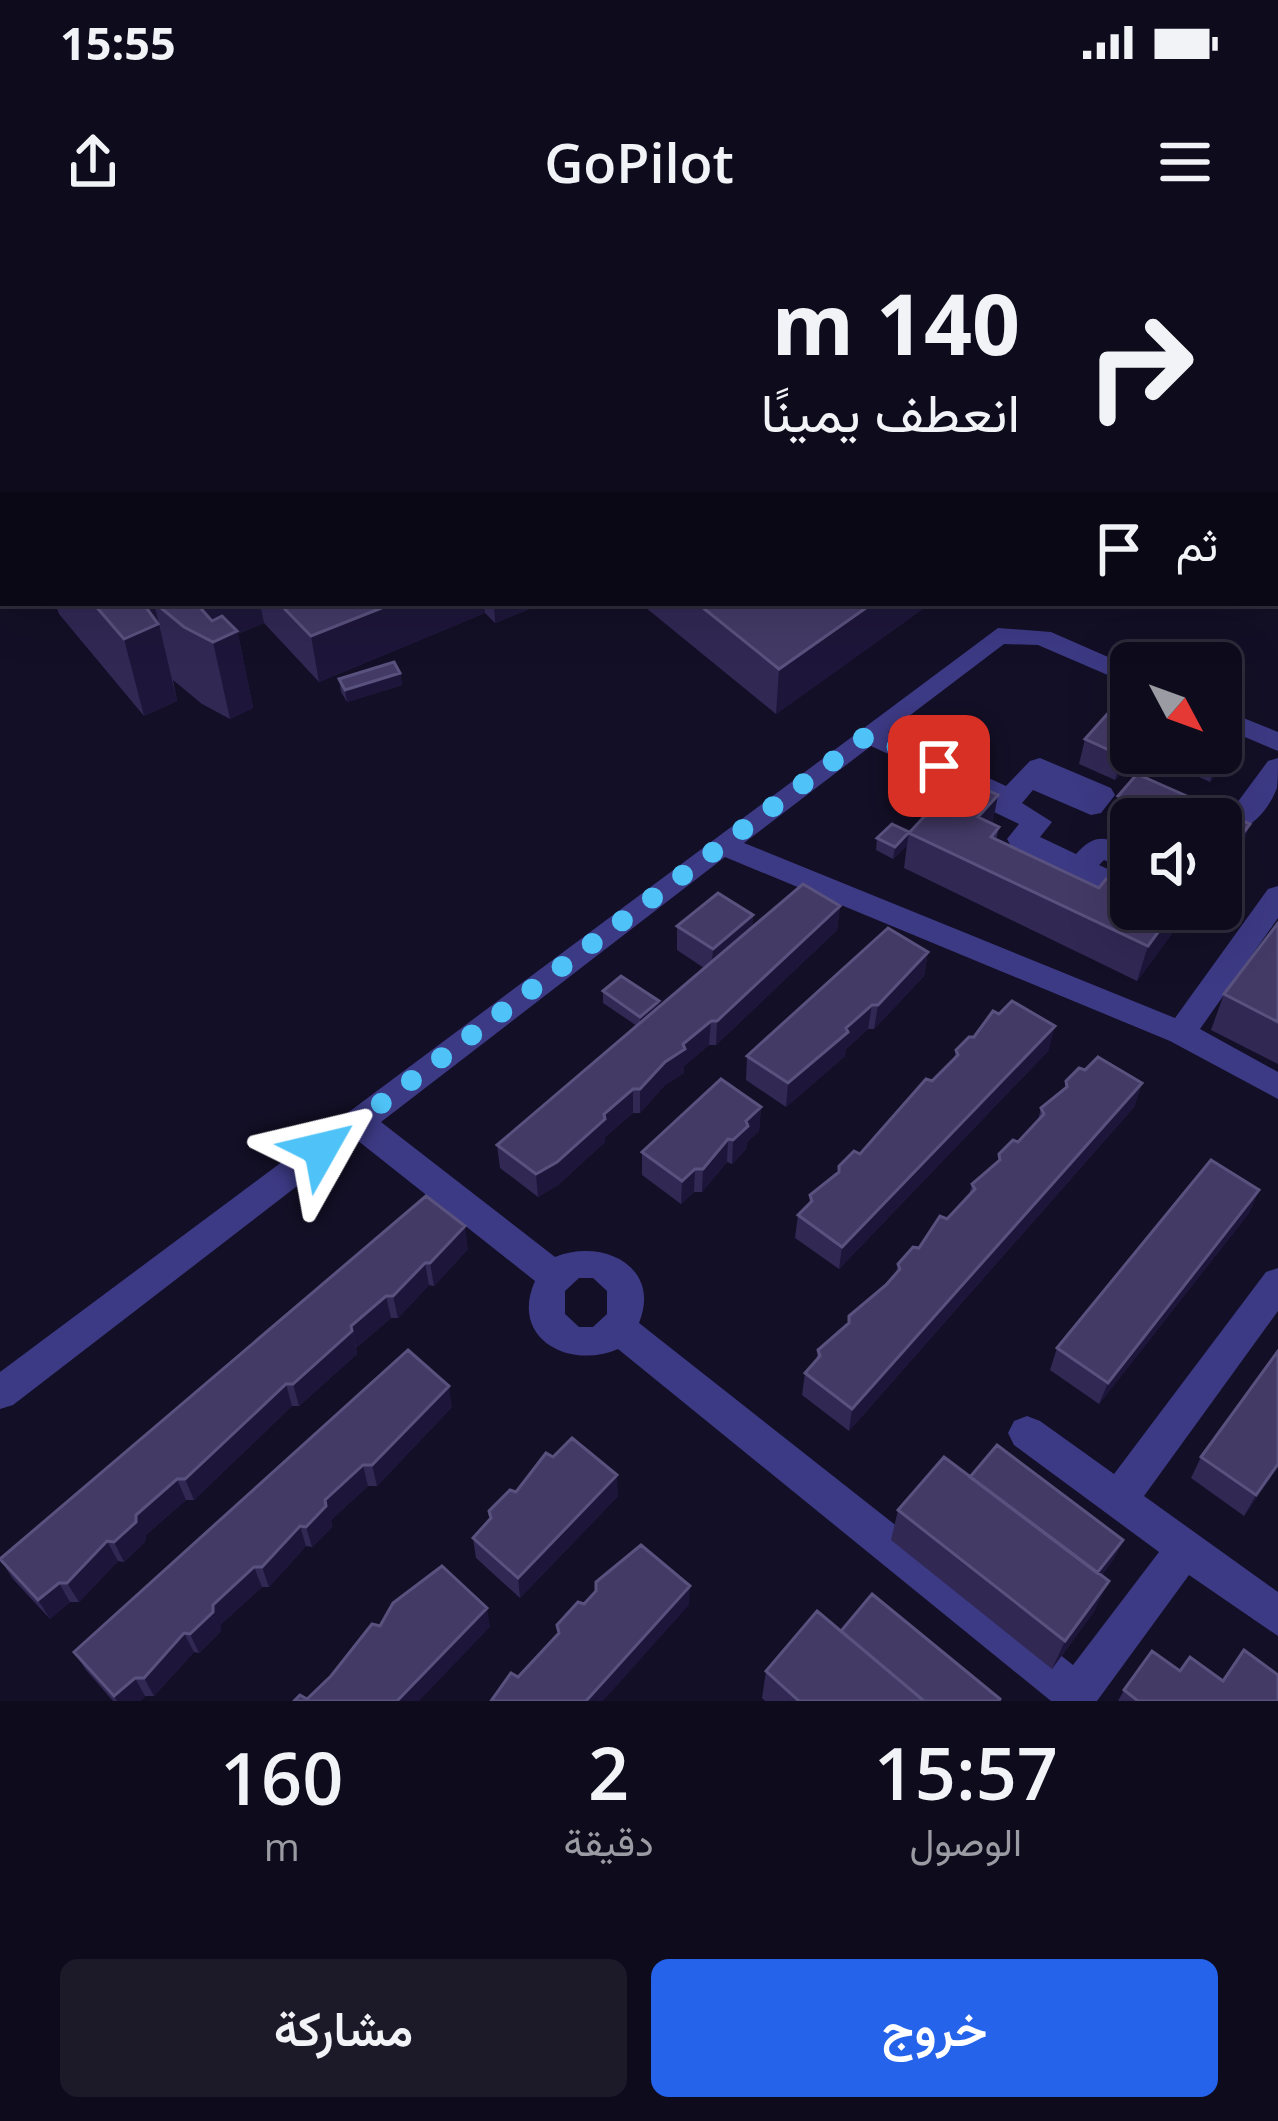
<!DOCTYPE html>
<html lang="ar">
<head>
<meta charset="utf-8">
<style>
	body { margin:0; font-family:"Open Sans",Vazirmatn,sans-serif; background:#1c1929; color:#f1f3f6; direction:rtl; height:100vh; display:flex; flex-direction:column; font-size:45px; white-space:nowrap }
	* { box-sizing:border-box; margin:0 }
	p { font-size:39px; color:#9b9ba3 }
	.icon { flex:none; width:66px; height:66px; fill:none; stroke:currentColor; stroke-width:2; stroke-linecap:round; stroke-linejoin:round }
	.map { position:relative; height:1461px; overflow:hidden; direction:ltr }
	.panel { display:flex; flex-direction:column; background:#0e0b1c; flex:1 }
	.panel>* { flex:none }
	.banner { position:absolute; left:0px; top:0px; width:1278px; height:366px; box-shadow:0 12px 48px #0002,0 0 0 3px #2e2b3b; direction:rtl; background:#0e0b1c; color:#f1f3f6; overflow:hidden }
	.needle { width:78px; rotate:131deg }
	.buttons { position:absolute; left:1110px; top:402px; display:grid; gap:24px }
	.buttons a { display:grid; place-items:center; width:132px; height:132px; border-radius:18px; background:#0e0b1c; box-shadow:0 12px 48px #0002,0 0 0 3px #2e2b3b; font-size:60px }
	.pin { position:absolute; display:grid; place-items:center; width:102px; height:102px; color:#fff; margin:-51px; border-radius:24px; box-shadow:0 6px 18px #0006 }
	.me { position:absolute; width:132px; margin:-66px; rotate:53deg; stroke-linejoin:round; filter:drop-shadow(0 0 9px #0008) }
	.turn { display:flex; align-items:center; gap:42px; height:252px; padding:0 60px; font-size:54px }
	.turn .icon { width:156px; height:156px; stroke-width:2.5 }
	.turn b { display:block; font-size:84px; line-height:102px }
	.then { display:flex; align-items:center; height:114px; padding:0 60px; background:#0003; gap:24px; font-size:45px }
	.eta { display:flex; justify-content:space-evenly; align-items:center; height:204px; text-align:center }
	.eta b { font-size:72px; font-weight:600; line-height:84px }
	.button { display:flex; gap:24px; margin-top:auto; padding:24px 60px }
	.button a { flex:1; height:138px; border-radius:18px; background:#2563eb; color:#fff; font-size:48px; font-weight:600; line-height:138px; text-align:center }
	.button a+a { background:#1c1929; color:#f1f3f6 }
	.status { display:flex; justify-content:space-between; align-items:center; height:84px; padding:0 60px; background:#0e0b1c; direction:ltr }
	.status svg { height:33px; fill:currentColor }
	header { display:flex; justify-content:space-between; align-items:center; height:156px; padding:0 60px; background:#0e0b1c; font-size:54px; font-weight:600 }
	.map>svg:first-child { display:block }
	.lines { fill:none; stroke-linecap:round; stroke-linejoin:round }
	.minor { fill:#3d3a85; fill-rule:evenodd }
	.tertiary { fill:#3d3a85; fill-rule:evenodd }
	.wall { fill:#312854 }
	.shaded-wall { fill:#1d163a }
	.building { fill:#433a66; stroke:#5a527e; stroke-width:3 }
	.route { stroke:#4fc3f7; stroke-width:21; stroke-dasharray:0 37.8 }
</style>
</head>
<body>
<div class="status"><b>15:55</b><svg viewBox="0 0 49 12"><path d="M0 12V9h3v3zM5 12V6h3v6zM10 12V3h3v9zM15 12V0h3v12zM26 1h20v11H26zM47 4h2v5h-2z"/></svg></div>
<header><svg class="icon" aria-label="menu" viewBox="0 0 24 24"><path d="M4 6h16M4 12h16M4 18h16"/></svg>GoPilot<svg class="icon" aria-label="share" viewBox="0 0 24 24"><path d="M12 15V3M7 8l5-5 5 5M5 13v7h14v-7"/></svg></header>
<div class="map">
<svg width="1278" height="1461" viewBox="0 0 1278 1461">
	<rect width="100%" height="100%" fill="#130f26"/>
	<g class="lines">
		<path class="minor" d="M 998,388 L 1051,392 L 1131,427 L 1131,445 L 1038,405 L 1004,404 L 888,492 L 1006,546 L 1030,521 L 1040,518 L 1111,548 L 1115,555 L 1101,573 L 1091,575 L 1033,550 L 1022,563 L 1052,582 L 1040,597 L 1076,614 C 1096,592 1106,597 1131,609 L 1131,656 L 1113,655 L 1011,606 L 1007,599 L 1019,584 L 994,572 L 992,562 L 871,506 L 744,603 L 1175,778 L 1268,649 L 1278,646 L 1278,678 L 1200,789 L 1278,832 L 1278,859 L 1170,801 L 725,617 L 381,882 L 555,1017 C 602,998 662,1026 639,1083 L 1073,1425 L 1159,1312 L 1014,1205 L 1008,1193 L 1014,1181 L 1027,1176 L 1040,1181 L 1114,1234 L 1266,1032 L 1278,1028 L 1278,1071 L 1144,1256 L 1278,1352 L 1278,1396 L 1189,1335 L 1097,1461 L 1051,1461 L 618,1109 C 570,1130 509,1099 535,1041 L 357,900 L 13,1165 L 0,1169 L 0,1132 ZM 1104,620 L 1127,630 L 1119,634 L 1099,625 ZM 579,1038 L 593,1038 L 607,1051 L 607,1074 L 593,1087 L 579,1087 L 565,1074 L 565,1051 Z
			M 1221,469 L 1278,492 L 1278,511 L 1221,487 Z
			M 1278,518 C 1278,527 1278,540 1277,548 C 1268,571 1246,598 1221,588 L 1221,579 L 1197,578 L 1193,571 L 1197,564 L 1207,562 L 1231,571 L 1268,521 Z"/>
		<path class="tertiary" d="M 1105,0 L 1127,0 L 1129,3 L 1107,3 Z
			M 1275,72 L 1278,73 L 1278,86 L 1275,85 Z"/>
	</g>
	<path class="wall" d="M 0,0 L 366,0 L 356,3 L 3,3 L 3,113 L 0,114 Z
		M 1153,0 L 1197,0 L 1187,3 L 1159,3 Z
		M 55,363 L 544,363 L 495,383 L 485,373 L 319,442 L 264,383 L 238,394 L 253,468 L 230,479 L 202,464 L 173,440 L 177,461 L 144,476 L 59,374 Z
		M 640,363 L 931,363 L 776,474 Z
		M 400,433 L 402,445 L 347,462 L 341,452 L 339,439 Z
		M 1234,497 L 1226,521 L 1210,542 L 1163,521 L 1155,530 L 1133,520 L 1115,540 L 1079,524 L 1085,499 L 1131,513 L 1221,513 Z
		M 1137,534 L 1250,584 L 1241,609 L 1221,635 L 1221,579 L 1131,579 L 1131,589 L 1112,580 L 1118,556 Z
		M 998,555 L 992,584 L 999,587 L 996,600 L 1099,648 L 1131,669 L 1186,669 L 1182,680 L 1137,741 L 904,628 L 907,605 L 893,619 L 876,610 L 877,598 L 909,593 Z
		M 840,666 L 837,690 L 716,805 L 709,805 L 684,826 L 684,833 L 665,845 L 640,873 L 633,873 L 605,897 L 605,902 L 558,945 L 538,957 L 500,928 L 497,905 L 637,786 L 603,763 L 603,751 L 659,761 L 658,767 L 704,728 L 677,710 L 677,686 L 753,675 L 752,688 Z
		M 1278,683 L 1278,824 L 1211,790 L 1224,754 Z
		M 928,712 L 924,736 L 874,789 L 868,789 L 846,809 L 845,816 L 786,867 L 746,840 L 747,816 Z
		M 956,810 L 1049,810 L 839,1029 L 795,998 L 798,975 L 809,964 L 810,955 L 838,933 L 839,926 L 860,914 L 954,819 Z
		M 1085,830 L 1142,843 L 1134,867 L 849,1191 L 802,1155 L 805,1133 L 816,1121 L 818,1110 L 847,1085 L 849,1076 L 886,1045 L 896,1034 L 898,1024 L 919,1008 L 969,955 L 972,944 L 997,923 L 999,914 L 1018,902 L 1038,880 L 1041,868 L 1064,850 L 1066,841 Z
		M 761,867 L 759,891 L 747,902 L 746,909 L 732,924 L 727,922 L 702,952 L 694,952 L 681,964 L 642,935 L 642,912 Z
		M 1259,950 L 1249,973 L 1099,1164 L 1050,1130 L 1057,1108 Z
		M 426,956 L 468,1009 L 434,1046 L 429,1045 L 398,1078 L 391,1078 L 356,1108 L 357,1114 L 299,1166 L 292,1166 L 194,1260 L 186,1260 L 146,1295 L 145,1302 L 124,1322 L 118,1321 L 79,1362 L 70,1362 L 50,1379 L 13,1339 L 0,1319 Z
		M 452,1167 L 377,1246 L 368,1246 L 331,1280 L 332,1287 L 312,1307 L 306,1306 L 269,1347 L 262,1347 L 221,1384 L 221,1391 L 199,1413 L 194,1412 L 154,1456 L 145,1456 L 140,1461 L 113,1461 L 86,1430 L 74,1412 Z
		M 1201,1217 L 1278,1227 L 1244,1276 L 1191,1238 Z
		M 970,1237 L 1123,1300 L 1113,1320 L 1101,1336 L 1095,1370 L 1052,1429 L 891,1300 L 898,1270 Z
		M 516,1252 L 618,1256 L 520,1358 L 476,1318 L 473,1298 Z
		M 841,1391 L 999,1461 L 765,1461 L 762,1458 L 766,1431 Z
		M 1180,1431 L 1223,1441 L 1278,1461 L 1118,1461 L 1124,1450 Z"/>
	<path class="shaded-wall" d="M 97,0 L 112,0 L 113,3 L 85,3 Z
		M 169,0 L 250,0 L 251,3 L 159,3 Z
		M 277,0 L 366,0 L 356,3 L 278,3 Z
		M 1172,0 L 1197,0 L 1187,3 L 1171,3 Z
		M 3,50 L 3,113 L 0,114 L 0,51 Z
		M 154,363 L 177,461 L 144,476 L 124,399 L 145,366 Z
		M 191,363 L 260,363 L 264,383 L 238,394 L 253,468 L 230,479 L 213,402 Z
		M 394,363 L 484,363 L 485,373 L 319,442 L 311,396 Z
		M 494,363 L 544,363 L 495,383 Z
		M 873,363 L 931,363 L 776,474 L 779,429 Z
		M 400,433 L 402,445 L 347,462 L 345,450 Z
		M 1234,497 L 1226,521 L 1210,542 L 1217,517 Z
		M 1131,505 L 1131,513 L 1135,513 L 1133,520 L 1115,540 L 1122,516 Z
		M 1160,513 L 1165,513 L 1163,521 L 1155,530 Z
		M 998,555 L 991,591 L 978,577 Z
		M 1250,584 L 1241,609 L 1221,635 L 1221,622 Z
		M 909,592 L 907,605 L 893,619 L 895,607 Z
		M 840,666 L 837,690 L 716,805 L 717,781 Z
		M 1175,669 L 1186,669 L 1182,680 L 1137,741 L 1148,706 Z
		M 753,675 L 751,699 L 711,733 L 713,709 Z
		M 928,712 L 924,736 L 874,789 L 878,765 Z
		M 659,761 L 658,774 L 640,789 L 640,777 Z
		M 872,765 L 868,789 L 846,809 L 845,816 L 786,867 L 788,843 Z
		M 711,781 L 709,805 L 684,826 L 684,833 L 665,845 L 640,873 L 640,849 L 683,804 Z
		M 1055,786 L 1049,810 L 839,1029 L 842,1007 Z
		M 1142,843 L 1134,867 L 849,1191 L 852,1169 Z
		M 633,849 L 633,873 L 605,897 L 605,902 L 558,945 L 538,957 L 536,934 Z
		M 761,867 L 759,891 L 747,902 L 746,909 L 732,924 L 733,900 L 746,881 Z
		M 728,899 L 727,922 L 702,952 L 703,929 Z
		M 695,929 L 694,952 L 681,964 L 682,941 Z
		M 1259,950 L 1249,973 L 1099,1164 L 1108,1143 Z
		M 465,986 L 468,1009 L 434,1046 L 430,1023 Z
		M 425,1023 L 429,1045 L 398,1078 L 393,1056 Z
		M 386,1056 L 391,1078 L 356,1108 L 351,1086 Z
		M 352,1091 L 357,1114 L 299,1166 L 293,1144 Z
		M 286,1144 L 292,1166 L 194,1260 L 185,1239 Z
		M 449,1146 L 452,1167 L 377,1246 L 372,1225 Z
		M 1278,1224 L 1278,1227 L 1244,1276 L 1256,1255 Z
		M 363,1225 L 368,1246 L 331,1280 L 332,1287 L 312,1307 L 306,1287 L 325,1260 Z
		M 617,1235 L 618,1256 L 520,1358 L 518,1338 Z
		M 177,1239 L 186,1260 L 146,1295 L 145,1302 L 124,1322 L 114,1302 L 136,1275 Z
		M 300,1286 L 306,1306 L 269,1347 L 262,1327 Z
		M 1123,1300 L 1113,1320 L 1082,1360 L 1091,1341 Z
		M 107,1301 L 118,1321 L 79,1362 L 67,1343 Z
		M 254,1327 L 262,1347 L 221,1384 L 221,1391 L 199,1413 L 190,1394 L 213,1365 Z
		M 1109,1341 L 1095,1370 L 1052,1429 L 1065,1401 Z
		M 59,1343 L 70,1362 L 50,1379 L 38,1360 Z
		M 690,1346 L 689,1365 L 603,1461 L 586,1461 Z
		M 487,1368 L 490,1387 L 419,1461 L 397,1461 Z
		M 184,1393 L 194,1412 L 154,1456 L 144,1438 Z
		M 135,1438 L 145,1456 L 140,1461 L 117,1461 L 114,1456 Z"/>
	<path class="building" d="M 0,0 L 97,0 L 85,3 L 3,3 L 3,50 L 0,51 Z
		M 115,0 L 169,0 L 159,3 L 119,3 Z
		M 471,0 L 554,0 L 545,3 L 476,3 Z
		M 554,0 L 601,0 L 606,3 L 545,3 Z
		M 93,363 L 153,363 L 145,366 L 158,384 L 124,399 Z
		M 155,363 L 196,363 L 212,381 L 222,376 L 237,391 L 213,402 L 184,387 Z
		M 279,363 L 394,363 L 311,396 Z
		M 697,363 L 873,363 L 779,429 Z
		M 394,422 L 400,433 L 345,450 L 339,439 Z
		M 1127,452 L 1131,453 L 1131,505 L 1122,516 L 1085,499 Z
		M 1221,491 L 1234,497 L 1221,513 Z
		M 1137,534 L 1250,584 L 1221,622 L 1221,579 L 1169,579 L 1118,556 Z
		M 960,538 L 998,555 L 978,577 L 999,587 L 991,597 L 1099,648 L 1106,639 L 1131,650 L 1131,669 L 1175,669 L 1148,706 L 909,593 Z
		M 892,584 L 909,592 L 895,607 L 877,598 Z
		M 803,644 L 840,666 L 717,781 L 711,781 L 683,804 L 685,809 L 665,822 L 640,849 L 633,849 L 604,874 L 605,879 L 557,922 L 536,934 L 497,905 Z
		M 718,653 L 753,675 L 713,709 L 677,686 Z
		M 1278,683 L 1278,782 L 1224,754 Z
		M 888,688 L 928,712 L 878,765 L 872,765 L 846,788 L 848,792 L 788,843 L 747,816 Z
		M 621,736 L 659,761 L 640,777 L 603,751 Z
		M 1012,761 L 1055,786 L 842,1007 L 798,975 L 812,961 L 810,955 L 839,932 L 839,926 L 854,911 L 860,914 L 926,839 L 932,841 L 958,815 L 956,810 L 969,797 L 974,797 L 993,771 L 999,774 Z
		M 1098,817 L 1142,843 L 852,1169 L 805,1133 L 820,1116 L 818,1110 L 849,1083 L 849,1076 L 886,1045 L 900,1029 L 898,1024 L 913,1007 L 919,1008 L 940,976 L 947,979 L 975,949 L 972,944 L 1000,920 L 999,914 L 1013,900 L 1018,902 L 1044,874 L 1041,868 L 1067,847 L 1066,841 L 1079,828 L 1085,830 Z
		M 721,839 L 761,867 L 746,881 L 748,886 L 733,900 L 728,899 L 703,929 L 695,929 L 682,941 L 642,912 Z
		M 1211,920 L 1259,950 L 1108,1143 L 1057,1108 Z
		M 426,956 L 465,986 L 430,1023 L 425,1023 L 393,1056 L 386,1056 L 351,1086 L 352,1091 L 293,1144 L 286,1144 L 185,1239 L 177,1239 L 136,1275 L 136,1282 L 114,1302 L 107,1301 L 67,1343 L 59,1343 L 38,1360 L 0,1319 Z
		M 408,1110 L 449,1146 L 372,1225 L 363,1225 L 325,1260 L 326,1266 L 306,1287 L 300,1286 L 262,1327 L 254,1327 L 213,1365 L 213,1372 L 190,1394 L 184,1393 L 144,1438 L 135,1438 L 114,1456 L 74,1412 Z
		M 1278,1111 L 1278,1224 L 1256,1255 L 1201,1217 Z
		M 572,1198 L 617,1235 L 518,1338 L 473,1298 L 491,1278 L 489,1271 L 510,1250 L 516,1252 L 546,1213 L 553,1217 Z
		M 997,1205 L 1123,1300 L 1097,1333 L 970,1237 Z
		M 944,1217 L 1109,1341 L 1065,1401 L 898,1270 Z
		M 641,1305 L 690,1346 L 586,1461 L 491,1461 L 511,1433 L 518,1437 L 559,1393 L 557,1385 L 578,1362 L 584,1364 L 596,1351 L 596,1342 Z
		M 442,1326 L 487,1368 L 397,1461 L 294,1461 L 300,1455 L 307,1459 L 331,1436 L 372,1384 L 380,1386 L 393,1363 Z
		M 872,1354 L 1000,1459 L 999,1461 L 924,1461 L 841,1391 Z
		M 817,1371 L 924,1461 L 799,1461 L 766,1431 Z
		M 1244,1410 L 1278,1435 L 1278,1461 L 1138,1461 L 1124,1450 L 1152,1411 L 1180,1431 L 1190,1417 L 1223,1441 Z"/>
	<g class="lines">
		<path class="route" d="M 321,909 L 869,494 L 939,526"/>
	</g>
</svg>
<div class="buttons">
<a><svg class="needle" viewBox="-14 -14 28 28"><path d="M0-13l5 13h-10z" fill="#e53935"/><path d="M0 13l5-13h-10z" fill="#9b9ba3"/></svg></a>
<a><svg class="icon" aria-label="sound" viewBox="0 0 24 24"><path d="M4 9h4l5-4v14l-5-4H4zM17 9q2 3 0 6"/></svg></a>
</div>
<div class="pin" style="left:939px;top:526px;background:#d93025"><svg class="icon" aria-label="arrive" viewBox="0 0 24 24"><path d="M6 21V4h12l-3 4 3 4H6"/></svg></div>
<svg class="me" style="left:321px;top:909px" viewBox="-20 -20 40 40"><path d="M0-17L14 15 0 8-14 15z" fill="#4fc3f7" stroke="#fff" stroke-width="4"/></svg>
<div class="banner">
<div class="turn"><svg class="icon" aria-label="right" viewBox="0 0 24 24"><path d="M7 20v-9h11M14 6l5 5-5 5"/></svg><div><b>140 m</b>انعطف يمينًا</div></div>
<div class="then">ثم<svg class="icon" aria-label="arrive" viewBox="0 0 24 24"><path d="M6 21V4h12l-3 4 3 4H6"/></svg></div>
</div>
</div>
<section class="panel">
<div class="eta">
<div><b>15:57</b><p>الوصول</p></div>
<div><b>2</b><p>دقيقة</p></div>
<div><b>160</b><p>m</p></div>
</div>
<div class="button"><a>خروج</a><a>مشاركة</a></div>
</section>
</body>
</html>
